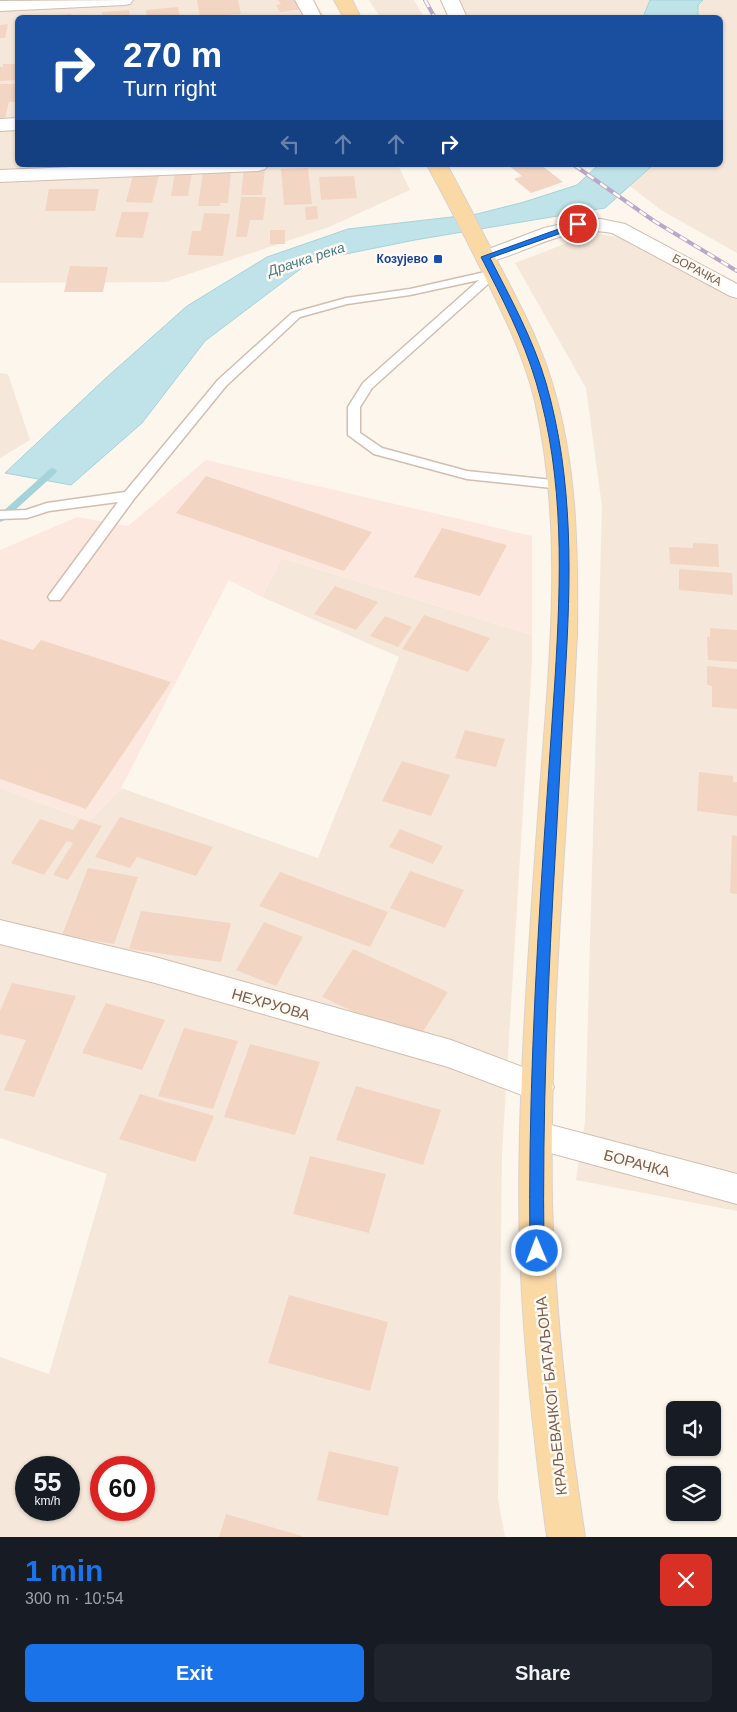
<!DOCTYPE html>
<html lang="en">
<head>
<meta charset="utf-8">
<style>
	body { margin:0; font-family:Helvetica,sans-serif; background:#20242c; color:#f1f3f6; height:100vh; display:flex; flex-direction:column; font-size:19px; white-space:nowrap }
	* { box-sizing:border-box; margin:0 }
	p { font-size:16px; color:#9ea1a6 }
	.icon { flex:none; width:28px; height:28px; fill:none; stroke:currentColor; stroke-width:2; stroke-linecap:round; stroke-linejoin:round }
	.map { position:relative; height:1537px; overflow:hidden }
	.drawer { display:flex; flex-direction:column; background:#171b24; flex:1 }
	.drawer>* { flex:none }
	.hud { position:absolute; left:15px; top:15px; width:708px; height:152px; border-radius:8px; box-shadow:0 1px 4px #0004; background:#1a4fa0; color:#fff; overflow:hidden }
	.controls { position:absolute; left:666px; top:1401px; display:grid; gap:10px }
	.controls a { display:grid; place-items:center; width:55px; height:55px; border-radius:8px; background:#171b24; box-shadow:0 1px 4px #0004; font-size:25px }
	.speed { position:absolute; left:15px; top:1456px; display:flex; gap:10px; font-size:25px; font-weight:700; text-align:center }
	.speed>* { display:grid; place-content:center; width:65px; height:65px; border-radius:50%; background:#171b24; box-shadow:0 1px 4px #0004; line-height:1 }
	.speed small { font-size:12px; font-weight:400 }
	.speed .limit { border:8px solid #d22; background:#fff; color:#111 }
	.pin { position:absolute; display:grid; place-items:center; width:42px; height:42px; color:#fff; margin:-21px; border:2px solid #fff; border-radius:50%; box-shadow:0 1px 5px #0007 }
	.me { position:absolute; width:55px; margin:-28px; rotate:359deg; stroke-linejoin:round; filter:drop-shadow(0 0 4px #0008) }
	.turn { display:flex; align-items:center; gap:18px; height:105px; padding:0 25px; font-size:22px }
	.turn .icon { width:65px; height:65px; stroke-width:2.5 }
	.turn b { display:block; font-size:35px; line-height:42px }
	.lanes { display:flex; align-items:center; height:48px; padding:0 25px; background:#0003; justify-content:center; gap:25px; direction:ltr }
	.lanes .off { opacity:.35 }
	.round { display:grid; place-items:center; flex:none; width:52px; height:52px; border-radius:8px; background:#20242c }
	.overview { display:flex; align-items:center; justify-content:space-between; height:85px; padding:0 25px }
	h1 { font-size:30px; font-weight:600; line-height:38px; color:#1a73e8 }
	.primary-button { display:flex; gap:10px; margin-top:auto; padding:10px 25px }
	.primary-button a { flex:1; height:58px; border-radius:8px; background:#1a73e8; color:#fff; font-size:20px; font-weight:600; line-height:58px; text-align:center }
	.primary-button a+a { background:#20242c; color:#f1f3f6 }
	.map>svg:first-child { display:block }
	.residential { fill:#f5e8da; fill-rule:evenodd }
	.commercial { fill:#fde8e0 }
	.water { fill:#bfe3e8; stroke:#a5d3da }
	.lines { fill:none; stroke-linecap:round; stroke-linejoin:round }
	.stream { fill:#a5d3da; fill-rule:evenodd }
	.building { fill:#f3d5c3 }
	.service-casing { stroke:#d1beb0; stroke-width:3 }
	.minor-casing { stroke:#d1beb0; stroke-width:2 }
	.primary-casing { stroke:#dad1cd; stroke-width:2 }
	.service { fill:#fff; fill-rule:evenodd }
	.minor { fill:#fff; fill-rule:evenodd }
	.primary { fill:#fbd9a5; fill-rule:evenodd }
	.rail-casing { stroke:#b9a8c9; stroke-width:4 }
	.rail { stroke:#fffaf3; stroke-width:2.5; stroke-dasharray:8; stroke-linecap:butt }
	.route { fill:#1a73e8; stroke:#114b97 }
	.transit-dot { fill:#1a4fb4; stroke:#fffaf3; stroke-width:2 }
	.labels { text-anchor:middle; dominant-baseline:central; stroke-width:5; stroke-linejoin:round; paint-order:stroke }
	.far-transit-label { font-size:12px; font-weight:bold; fill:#164399; stroke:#fffaf3; text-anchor:end }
	.far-street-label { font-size:12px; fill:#7a5c4d; stroke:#fffaf3 }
	.far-water-label { font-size:14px; font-style:italic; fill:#437c86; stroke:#fffaf3 }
	.street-label { font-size:15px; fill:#7a5c4d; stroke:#fffaf3 }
</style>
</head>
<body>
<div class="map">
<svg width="737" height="1537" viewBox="0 0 737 1537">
	<rect width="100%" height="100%" fill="#fdf6ec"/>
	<path class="residential" d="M 0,0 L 314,0 L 325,17 L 18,18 L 18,165 L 398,165 L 410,190 L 329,227 L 165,282 L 0,283 Z
		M 369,0 L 414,0 L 424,17 L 380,17 Z
		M 459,0 L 650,0 L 643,18 L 467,17 Z
		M 703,0 L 737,0 L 737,253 L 661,210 L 630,186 L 653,165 L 720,165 L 720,18 L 698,17 L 698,5 Z
		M 593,233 L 641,241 L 737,298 L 737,1211 L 576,1180 L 585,1122 L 602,507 L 586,388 L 515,263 Z
		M 0,373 L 8,374 L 30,440 L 0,458 Z
		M 282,558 L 532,635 L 532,661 L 502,1154 L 498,1499 L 505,1537 L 0,1537 L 0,1357 L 49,1374 L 107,1174 L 0,1138 L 0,788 L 90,821 L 121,788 L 318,858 L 399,657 L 262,597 ZM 26,1468 L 69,1468 L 69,1510 L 26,1510 ZM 101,1468 L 144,1468 L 144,1510 L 101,1510 Z"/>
	<path class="commercial" d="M 206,460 L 532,536 L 532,635 L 282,558 L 262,597 L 229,580 L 121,788 L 90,821 L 0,788 L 0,550 L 77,517 L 128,526 Z"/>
	<path class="water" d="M 650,0 L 703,0 L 698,5 L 698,17 L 643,17 Z
		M 598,165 L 653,165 L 605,208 L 415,240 L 311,261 L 205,341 L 142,423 L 71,485 L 5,473 L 107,377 L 187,306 L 267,257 L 348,229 L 477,214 L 524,202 L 577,185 Z"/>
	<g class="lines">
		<path class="stream" d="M 53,468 L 57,471 L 56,473 L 3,521 L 0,522 L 0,514 L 50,469 Z"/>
	</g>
	<path class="building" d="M 197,0 L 238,0 L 241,14 L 224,15 L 225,18 L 200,18 Z
		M 278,0 L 298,0 L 304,9 L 280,12 L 276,5 L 281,4 Z
		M 178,7 L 180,18 L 147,18 L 146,10 Z
		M 129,10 L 130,18 L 102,18 L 102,12 Z
		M 71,14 L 71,18 L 49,18 L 49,16 Z
		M 8,24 L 5,38 L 0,38 L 0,25 Z
		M 3,64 L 18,64 L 18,80 L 0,81 L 0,67 L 3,67 Z
		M 0,84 L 18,84 L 18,102 L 9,102 L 5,118 L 0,118 Z
		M 25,165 L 46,165 L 46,168 L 25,169 Z
		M 508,165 L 541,165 L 563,182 L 531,193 L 514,179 L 522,176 Z
		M 244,168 L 265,169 L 262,195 L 241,195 Z
		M 308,168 L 312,204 L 284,205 L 281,169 Z
		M 175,172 L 192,172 L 188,196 L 171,196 Z
		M 203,172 L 231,172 L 228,203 L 220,203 L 220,206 L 198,206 Z
		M 133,175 L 159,175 L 152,203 L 126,202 Z
		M 354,176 L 357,198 L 321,200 L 319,177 Z
		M 49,189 L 99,189 L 95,211 L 45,211 Z
		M 241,197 L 266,197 L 263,220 L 250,220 L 247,237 L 236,237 Z
		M 317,206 L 318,219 L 306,220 L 305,207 Z
		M 122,212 L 149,212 L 143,238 L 115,237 Z
		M 204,213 L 230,214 L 223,256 L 188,255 L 192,231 L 201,231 Z
		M 270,230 L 285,230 L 285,244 L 270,244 Z
		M 70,266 L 108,267 L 103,292 L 64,292 Z
		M 206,476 L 372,532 L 344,571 L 176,513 Z
		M 442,528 L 507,545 L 480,596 L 414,577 Z
		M 693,543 L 718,544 L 719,567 L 670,564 L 669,547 L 693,548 Z
		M 679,569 L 732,573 L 733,595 L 679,590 Z
		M 335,586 L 378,602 L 356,630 L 314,614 Z
		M 424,615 L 490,638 L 468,672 L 402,649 Z
		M 385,616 L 412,627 L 398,647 L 370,636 Z
		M 710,628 L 737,630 L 737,662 L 708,660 L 707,637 L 710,637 Z
		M 0,639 L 33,650 L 41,640 L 171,682 L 86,809 L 0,779 Z
		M 707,666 L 737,669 L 737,709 L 712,707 L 712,686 L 707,685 Z
		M 465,730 L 505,739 L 496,767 L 455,758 Z
		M 402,761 L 450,775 L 431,816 L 382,801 Z
		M 699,772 L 733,776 L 733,782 L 737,782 L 737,816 L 697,811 Z
		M 120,817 L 154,828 L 213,847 L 196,876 L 137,857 L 130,868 L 95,857 Z
		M 40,819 L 73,830 L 80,819 L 102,826 L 68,880 L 53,875 L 73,843 L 67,841 L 44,875 L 11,863 Z
		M 400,829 L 443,846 L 433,864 L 389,847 Z
		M 732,835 L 737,836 L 737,894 L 730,893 Z
		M 88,868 L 138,877 L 114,944 L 62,935 Z
		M 410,871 L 464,890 L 445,928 L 390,908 Z
		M 280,872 L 388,912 L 370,947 L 259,906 Z
		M 141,911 L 231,923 L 221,962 L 129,949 Z
		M 264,922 L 303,937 L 276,986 L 236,970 Z
		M 353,949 L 448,992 L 417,1041 L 322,997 Z
		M 12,983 L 76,996 L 34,1097 L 4,1090 L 26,1040 L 0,1034 L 0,1011 Z
		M 106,1003 L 165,1020 L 142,1070 L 82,1053 Z
		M 184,1028 L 238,1041 L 213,1109 L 158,1096 Z
		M 250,1044 L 320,1062 L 295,1135 L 224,1117 Z
		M 356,1086 L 441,1110 L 423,1165 L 336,1140 Z
		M 140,1094 L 214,1116 L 195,1162 L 119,1139 Z
		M 310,1156 L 386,1174 L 369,1233 L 293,1214 Z
		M 289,1295 L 388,1322 L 370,1391 L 268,1363 Z
		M 329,1451 L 399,1467 L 388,1516 L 317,1500 Z
		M 226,1514 L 302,1536 L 302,1537 L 219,1537 Z"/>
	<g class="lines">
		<defs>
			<path id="service" d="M 494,270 L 498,271 L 500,273 L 498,275 L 372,388 L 360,407 L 360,433 L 382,448 L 467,471 L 561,481 L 566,482 L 567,485 L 566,488 L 561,489 L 467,479 L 374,454 L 348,435 L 348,407 L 363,383 L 479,280 L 410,295 L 347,304 L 300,317 L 226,386 L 134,499 L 60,600 L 50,600 L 48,597 L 50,594 L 118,502 L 49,511 L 27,518 L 0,519 L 0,511 L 26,510 L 47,503 L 125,492 L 218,380 L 292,313 L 346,298 L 410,289 Z"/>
			<path id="minor" d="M 133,0 L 130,4 L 124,5 L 0,11 L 0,1 Z
				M 295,0 L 313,0 L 322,18 L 305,18 Z
				M 441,0 L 459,0 L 467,18 L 449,18 Z
				M 18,118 L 18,130 L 0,131 L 0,119 Z
				M 120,165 L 268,165 L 265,169 L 258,171 L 0,182 L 0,170 Z
				M 585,219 L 601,219 L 625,224 L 737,284 L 737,298 L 730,296 L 612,233 C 566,224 528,253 485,263 L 478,261 L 475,257 L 478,253 L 544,228 Z
				M 0,920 L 155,957 L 451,1040 L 549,1077 L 554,1087 L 549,1097 L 538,1101 L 448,1067 L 155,983 L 0,944 Z
				M 536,1121 L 737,1174 L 737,1204 L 525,1146 L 520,1136 L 525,1126 Z"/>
			<path id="primary" d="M 334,0 L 352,0 L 361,18 L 344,18 Z
				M 427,165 L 447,165 C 464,196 480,227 496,259 C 517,299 539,339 552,383 C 577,464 578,550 577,634 C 568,824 549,1013 552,1202 C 555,1315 568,1426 585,1537 L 547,1537 C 534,1442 523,1346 520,1250 C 517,1145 523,1039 530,934 C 534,868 539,803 544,737 C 553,626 560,512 535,401 C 523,351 499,305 476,259 C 460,227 444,196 427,165 Z"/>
		</defs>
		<use href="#service" class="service-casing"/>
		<use href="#minor" class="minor-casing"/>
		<use href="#primary" class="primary-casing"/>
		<use href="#service" class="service"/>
		<use href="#minor" class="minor"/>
		<use href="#primary" class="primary"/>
		<defs>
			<path id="rail" d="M 425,0 L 435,18
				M 574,165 L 654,221 L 737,271"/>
		</defs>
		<use href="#rail" class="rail-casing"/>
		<use href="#rail" class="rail"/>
	</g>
	<path class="route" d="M 578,222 L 581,223 L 581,226 L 490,258 C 511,299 533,339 546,383 C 574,480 571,580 565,679 C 562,733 559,787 556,841 C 548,978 542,1114 544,1251 L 542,1256 L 537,1258 L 532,1256 L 530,1251 C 528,1114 535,977 544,841 C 548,787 551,733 555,679 C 561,580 565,479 536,382 C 523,338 502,298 481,257 Z"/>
	<rect class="transit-dot" x="433" y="254" width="10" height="10" rx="2.5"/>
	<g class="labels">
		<g class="far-transit-label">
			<text x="428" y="259">Козујево</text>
		</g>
		<g class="far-street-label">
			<text transform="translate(697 270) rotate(28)">БОРАЧКА</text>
		</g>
		<g class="far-water-label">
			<text transform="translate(306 259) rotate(-18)">Драчка река</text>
		</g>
		<g class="street-label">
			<text transform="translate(271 1004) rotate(16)">НЕХРУОВА</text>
			<text transform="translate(637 1163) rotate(15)">БОРАЧКА</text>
			<text transform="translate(551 1396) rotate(-96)">КРАЉЕВАЧКОГ БАТАЉОНА</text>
		</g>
	</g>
</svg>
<div class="controls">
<a><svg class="icon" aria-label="sound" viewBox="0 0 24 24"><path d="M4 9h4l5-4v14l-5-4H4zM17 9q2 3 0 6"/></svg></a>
<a><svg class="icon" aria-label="layers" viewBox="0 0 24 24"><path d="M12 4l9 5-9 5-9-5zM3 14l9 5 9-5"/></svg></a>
</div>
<div class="speed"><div>55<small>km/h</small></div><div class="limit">60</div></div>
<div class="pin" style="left:578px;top:224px;background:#d93025"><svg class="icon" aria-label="arrive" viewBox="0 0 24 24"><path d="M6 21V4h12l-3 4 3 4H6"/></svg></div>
<svg class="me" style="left:537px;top:1251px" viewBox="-20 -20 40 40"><circle r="17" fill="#1a73e8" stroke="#fff" stroke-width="3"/><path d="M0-11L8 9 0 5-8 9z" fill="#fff"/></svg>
<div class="hud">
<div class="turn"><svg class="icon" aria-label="right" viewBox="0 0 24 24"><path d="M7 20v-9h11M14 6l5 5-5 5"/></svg><div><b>270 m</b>Turn right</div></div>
<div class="lanes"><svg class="icon off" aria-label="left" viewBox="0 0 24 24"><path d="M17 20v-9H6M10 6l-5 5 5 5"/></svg><svg class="icon off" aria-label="ahead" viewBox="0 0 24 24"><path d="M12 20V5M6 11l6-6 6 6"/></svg><svg class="icon off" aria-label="ahead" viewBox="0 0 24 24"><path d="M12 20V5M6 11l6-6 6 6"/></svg><svg class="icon" aria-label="right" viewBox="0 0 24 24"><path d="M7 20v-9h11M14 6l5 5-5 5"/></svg></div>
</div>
</div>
<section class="drawer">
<div class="overview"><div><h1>1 min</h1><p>300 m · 10:54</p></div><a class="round" style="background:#d93025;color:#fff"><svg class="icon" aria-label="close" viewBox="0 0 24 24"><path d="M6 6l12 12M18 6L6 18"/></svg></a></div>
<div class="primary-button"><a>Exit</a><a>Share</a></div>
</section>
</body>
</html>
